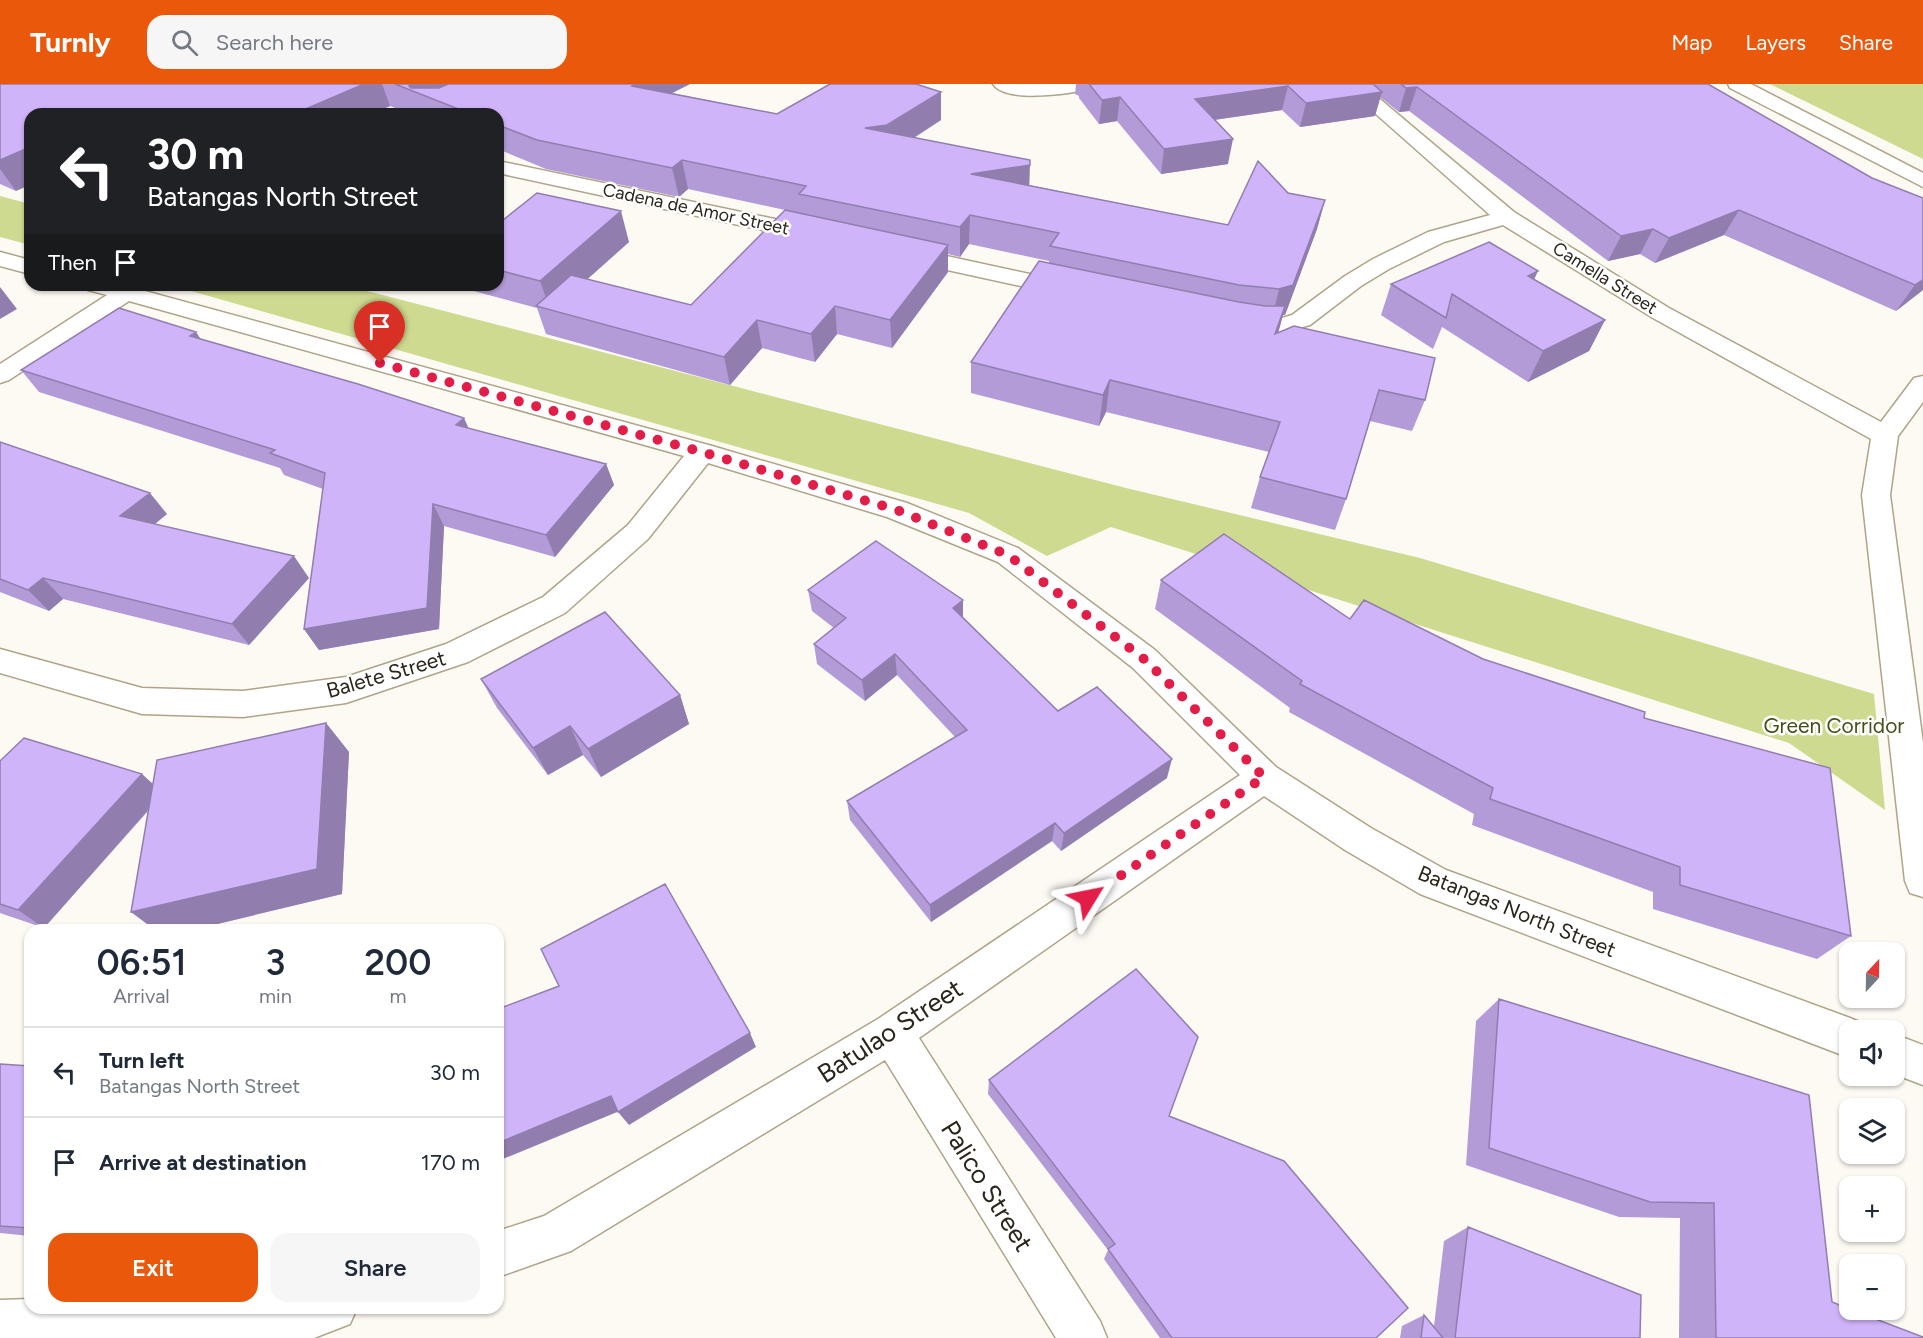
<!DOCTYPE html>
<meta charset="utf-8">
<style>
:root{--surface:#fff;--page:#f6f6f7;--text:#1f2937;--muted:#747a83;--line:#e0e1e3;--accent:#ea580c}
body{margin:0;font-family:Figtree,sans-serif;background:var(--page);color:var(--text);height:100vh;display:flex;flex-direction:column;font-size:22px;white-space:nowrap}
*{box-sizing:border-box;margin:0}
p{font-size:20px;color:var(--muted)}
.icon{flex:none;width:33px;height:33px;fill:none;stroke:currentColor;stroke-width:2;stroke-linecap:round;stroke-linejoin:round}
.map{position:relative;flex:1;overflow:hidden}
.panel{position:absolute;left:24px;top:840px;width:480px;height:390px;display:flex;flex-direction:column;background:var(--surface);border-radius:18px;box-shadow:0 2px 4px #0004}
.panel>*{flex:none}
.guide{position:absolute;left:24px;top:24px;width:480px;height:183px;border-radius:18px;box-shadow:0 2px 4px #0004;background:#202124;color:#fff;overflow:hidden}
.needle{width:39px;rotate:22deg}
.controls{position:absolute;left:1839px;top:858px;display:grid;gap:12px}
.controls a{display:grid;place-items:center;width:66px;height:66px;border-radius:12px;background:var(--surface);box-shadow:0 2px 4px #0004;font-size:30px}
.pin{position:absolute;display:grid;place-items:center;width:51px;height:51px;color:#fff;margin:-62px -26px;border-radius:50% 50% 50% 0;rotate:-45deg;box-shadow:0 0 6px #0007}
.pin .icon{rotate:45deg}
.me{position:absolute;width:66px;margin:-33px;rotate:55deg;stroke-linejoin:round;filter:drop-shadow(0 0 4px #0008)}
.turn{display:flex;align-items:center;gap:21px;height:126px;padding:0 24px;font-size:27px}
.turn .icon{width:78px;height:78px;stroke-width:2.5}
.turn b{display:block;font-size:42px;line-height:51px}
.then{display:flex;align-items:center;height:57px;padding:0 24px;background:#0003;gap:12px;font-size:22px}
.eta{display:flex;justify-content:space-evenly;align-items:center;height:102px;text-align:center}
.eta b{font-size:36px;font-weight:600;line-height:42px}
.cta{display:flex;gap:12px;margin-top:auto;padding:12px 24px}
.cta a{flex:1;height:69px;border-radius:18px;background:var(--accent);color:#fff;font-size:24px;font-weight:600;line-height:69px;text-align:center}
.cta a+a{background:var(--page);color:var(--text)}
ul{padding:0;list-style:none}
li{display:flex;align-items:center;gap:18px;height:90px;padding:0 24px;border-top:2px solid var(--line)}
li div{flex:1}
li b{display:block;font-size:22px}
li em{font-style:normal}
header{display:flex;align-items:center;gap:36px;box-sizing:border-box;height:84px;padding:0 30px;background:var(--accent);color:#fff}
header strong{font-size:28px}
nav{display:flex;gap:33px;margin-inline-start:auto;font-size:21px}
.search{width:420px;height:54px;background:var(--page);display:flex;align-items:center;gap:15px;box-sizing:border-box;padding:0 21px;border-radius:18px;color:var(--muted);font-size:22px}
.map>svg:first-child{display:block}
.green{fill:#cfda91}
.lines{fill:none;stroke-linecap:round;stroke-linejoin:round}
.minor-casing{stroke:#afa487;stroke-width:3}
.tertiary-casing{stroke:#afa487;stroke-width:3}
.minor{fill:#fff;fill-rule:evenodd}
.tertiary{fill:#fff;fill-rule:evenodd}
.wall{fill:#b29bd6}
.shaded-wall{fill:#917eae}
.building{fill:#cfb4f9;stroke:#917eae;stroke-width:1.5}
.route{stroke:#e11d48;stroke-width:10;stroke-dasharray:0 18}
.labels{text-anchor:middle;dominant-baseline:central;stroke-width:5;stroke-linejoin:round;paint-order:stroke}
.far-street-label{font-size:18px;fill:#2a251a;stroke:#fff}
.street-label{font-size:21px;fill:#2a251a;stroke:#fff}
.park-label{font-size:21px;fill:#484e17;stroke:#fff}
.near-street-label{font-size:26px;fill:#2a251a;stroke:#fff}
</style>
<header>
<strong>Turnly</strong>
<div class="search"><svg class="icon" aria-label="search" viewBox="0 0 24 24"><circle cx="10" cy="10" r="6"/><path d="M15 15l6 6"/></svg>Search here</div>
<nav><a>Map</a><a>Layers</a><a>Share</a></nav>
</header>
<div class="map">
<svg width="1923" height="1254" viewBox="0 0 1923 1254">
<rect width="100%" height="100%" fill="#fdfaf4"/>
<path class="green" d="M1770,0H1923V75Z
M0,112L30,120V161L0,153Z
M170,201H344L1126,404L1420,474L1874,610L1885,726L1789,659L1111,443L1047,472L969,429Z"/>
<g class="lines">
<defs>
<path id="minor" d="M993,0H1094L1092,4L1085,6C1066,10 1005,19 993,0Z
M1342,0H1362L1514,128L1669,224L1881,338L1914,294L1923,292V318L1898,352L1890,411L1923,659V813L1910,809L1905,797L1862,411L1871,355L1653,234L1503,141L1444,158L1389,185L1361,202L1310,241L1273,251L1227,246L1224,241L1227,236L1236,234L1272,237L1292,231L1345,192L1373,175L1428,148L1490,131Z
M498,77L813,143L821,145L824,150L821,155L813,157L498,89Z
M905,163L1071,199L1079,201L1083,206L1079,211L1071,213L897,175L894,170L897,165Z
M0,168L30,176V190L0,182Z
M84,201H122L134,204L712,362L907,419L1018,464L1155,566L1276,683L1371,744L1446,786L1850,934L1864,940L1867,946H1850V974L1420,810L1345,766L1264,712L919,954L1100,1237L1107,1254H1056L885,976L571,1167L498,1193V1147L544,1132L878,935L1240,691L1133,584L998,478L887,433L708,379L648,455L565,529L468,578L346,619L243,633L142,630L0,589V565L142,604L243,607L346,593L446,560L543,513L628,441L684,372L129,217L9,296L0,299V280L107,211L88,206Z
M1894,950L1923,961V1001L1894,990Z
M30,1215V1224H357L350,1240L314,1254H0V1216Z"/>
<path id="tertiary" d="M1728,0H1751L1923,89V103L1730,4Z"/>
</defs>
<use href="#minor" class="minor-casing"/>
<use href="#tertiary" class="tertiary-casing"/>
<use href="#minor" class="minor"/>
<use href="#tertiary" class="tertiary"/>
</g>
<path class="wall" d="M0,0H690L672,9L777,30L941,36L914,54L1029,101L1228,141L1288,109L1325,116L1317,145L1285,231H1283L1278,249L1425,316L1412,347L1370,337L1346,415L1335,446L1251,424L1260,393L1269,368L1106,328L1099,342L971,309V278L1049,179V177L969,160L960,173L948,170V188L892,264L837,250L815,278L762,264L730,301L546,250L537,224L455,202L454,201H498V140L629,158L587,195L691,221L785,126L688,105L679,113L546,85L498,65V30H411L390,22L372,30H30L16,107L0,100Z
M1076,0H1708L1923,206L1896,227L1724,151L1655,179L1640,170L1608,177L1409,27L1399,28L1380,13L1375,32L1300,43L1282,26L1215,36L1228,80L1161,90L1117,37L1099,40L1079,14V12L1075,10Z
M1534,195L1605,236L1589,267L1528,298L1442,243L1433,265L1381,231L1391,200Z
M196,248L200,255L468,344L606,380L614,401L555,473L444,442L439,545L319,566L304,545L323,405L284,391L280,384L39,308L21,286Z
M0,358L167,430L154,440L309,494L249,561L63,515L49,527L0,508Z
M1161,496L1350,535L1483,575L1644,634L1851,852L1817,875L1653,825V808L1472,741L1474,730L1289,628L1290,624L1155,525Z
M808,506L963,533L1058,627L1167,694L1061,767L1052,757L931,838L850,736L847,717L955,653L897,591L865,617L817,580L814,560L834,544L812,527Z
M481,595L680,611L689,640L601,693L583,671L548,691L497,624Z
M326,639L349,668L342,810L192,846H155L149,726L44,844L0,829V677L153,700Z
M1499,915L1832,1218L1923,1254H1679L1680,1134L1619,1133L1466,1081L1476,937Z
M0,980L30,982V1152L0,1149Z
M989,996L1169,1032L1376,1254H1160L1104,1175L1108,1166L988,1010Z
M1468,1143L1640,1254H1400L1402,1242L1424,1231L1434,1242L1444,1157Z"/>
<path class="shaded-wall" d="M364,0H382L390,22L372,30H294Z
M411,0H479L411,6L409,2Z
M635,0H690L670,10L632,2Z
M1288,2L1282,26L1191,39L1195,15Z
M1417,3L1409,27L1399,28L1406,4Z
M941,8V36L888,70L865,44Z
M1382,8L1375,32L1300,43L1306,19Z
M1120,13L1117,37L1099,40L1102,16Z
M1233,55L1228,80L1161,90L1164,65Z
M30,63V101L16,107L0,85V76Z
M682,76L688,105L679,113L672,84Z
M1030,81L1029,110L971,90Z
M1325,116L1317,145L1285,231H1283L1277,253L1267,281L1272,235L1279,205Z
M1739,126L1724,151L1655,179L1669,154Z
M621,127L629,158L553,226L550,225L540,197Z
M970,131L969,160L960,173V143Z
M1653,145L1640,170L1608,177L1621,152Z
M948,161V188L892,264L890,236Z
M1538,187L1524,218L1528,192Z
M1923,196V206L1896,227L1915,201Z
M0,203L17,225L0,235Z
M835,222L837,250L815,278L811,250Z
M757,236L762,264L730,301L724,273Z
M1605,236L1589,267L1528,298L1543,267Z
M196,248L210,269L190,252Z
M1110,296L1106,328L1099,342L1103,311Z
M464,334L474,356L456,341Z
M606,380L614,401L555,473L546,451Z
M150,409L167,430L138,454L120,432Z
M433,420L444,442L439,545L319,566L304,545Z
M294,472L309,494L249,561L232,540Z
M43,494L63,515L49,527L28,506Z
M963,516V537L953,524Z
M895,570L897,591L865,617L862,596Z
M680,611L689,640L601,693L588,665Z
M326,639L349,668L342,810L192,846H155L131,828Z
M570,642L583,671L548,691L533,664Z
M1172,675L1167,694L1061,767L1064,749Z
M142,690L163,709L44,844L18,826Z
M1055,739L1052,757L931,838L930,821Z
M750,949L756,963L629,1041L618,1028Z
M611,1012L622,1026L498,1077V1059Z"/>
<path class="building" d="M0,0H364L294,30H30V63L0,76Z
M395,0H411L409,2L411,4H439L448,0H635L632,2L777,30L830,0H916L941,8L887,41L865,44L1030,76V81L971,90L1228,141L1258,77L1288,109L1325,116L1293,201L1279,205L1239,201L1050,162L1059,149L970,131L960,143L799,110L806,102L682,76L672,84L537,56L498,41V30H471Z
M1089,0H1373L1382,8L1306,19L1288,2L1195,15L1233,55L1164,65L1120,13L1102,16Z
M1401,0H1708L1872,94L1923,114V196L1915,201L1739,126L1669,154L1653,145L1621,152L1417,3L1406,4Z
M537,109L621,127L540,197L498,186V140Z
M785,126L948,161L890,236L835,222L811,250L757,236L724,273L536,222L571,191L691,221Z
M1489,158L1538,187L1528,192L1605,236L1543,267L1452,210L1446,234L1391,200Z
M1039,177L1239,218L1265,222H1285L1275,250L1294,242L1435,274L1425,316L1379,306L1346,415L1260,393L1280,338L1110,296L1103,311L971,278Z
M119,224L196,248L190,252L358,300L464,334L456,341L606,380L546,451L433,420L427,524L304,545L325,389L270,369L275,366L21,286Z
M0,358L150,409L120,432L294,472L232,540L43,494L28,506L0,495Z
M1224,450L1350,535L1364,516L1483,575L1645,628L1644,634L1830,684L1851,852L1680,801V783L1490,715L1493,704L1300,600L1302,597L1161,496Z
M876,457L963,516L953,524L1058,627L1097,603L1172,675L1064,749L1055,739L930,821L847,717L967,646L895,570L862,596L814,560L846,534L808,506Z
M605,528L680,611L588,665L570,642L533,664L481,595Z
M326,639L317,785L131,828L157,676Z
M24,654L142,690L18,826L0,820V677Z
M665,800L750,949L618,1028L611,1012L498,1059V925L559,902L541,865Z
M1136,885L1198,953L1169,1032L1284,1077L1408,1224L1376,1254H1172L1108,1165L1115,1160L989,996Z
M1499,915L1809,1011L1832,1218L1850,1225V1226H1852L1923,1253V1254H1716L1714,1119L1650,1118L1489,1064Z
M0,980L30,982V1144L0,1142Z
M1468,1143L1641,1211L1640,1254H1455Z
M1424,1231L1443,1254H1421Z"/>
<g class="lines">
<path class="route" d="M380,279L702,368L897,426L1008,471L1144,575L1264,693L1088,814"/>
</g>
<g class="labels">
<g class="far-street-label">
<text transform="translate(696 125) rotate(12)">Cadena de Amor Street</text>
<text transform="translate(1605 194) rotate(32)">Camella Street</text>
</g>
<g class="street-label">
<text transform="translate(386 590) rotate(-16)">Balete Street</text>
<text transform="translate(1517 827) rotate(22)">Batangas North Street</text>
</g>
<g class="park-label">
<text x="1834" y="641">Green Corridor</text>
</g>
<g class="near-street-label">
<text transform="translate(890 947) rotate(-33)">Batulao Street</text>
<text transform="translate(987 1102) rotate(58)">Palico Street</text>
</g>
</g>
</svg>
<div class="controls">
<a><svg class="needle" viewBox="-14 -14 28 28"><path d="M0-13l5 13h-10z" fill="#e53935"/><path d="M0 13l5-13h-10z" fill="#747a83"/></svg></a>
<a><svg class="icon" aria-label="sound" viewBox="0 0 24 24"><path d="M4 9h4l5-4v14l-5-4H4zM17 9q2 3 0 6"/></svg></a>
<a><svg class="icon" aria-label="layers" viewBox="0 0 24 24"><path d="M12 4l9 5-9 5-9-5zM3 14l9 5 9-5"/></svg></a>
<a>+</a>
<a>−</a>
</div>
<div class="pin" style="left:380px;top:279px;background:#d93025"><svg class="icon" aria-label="arrive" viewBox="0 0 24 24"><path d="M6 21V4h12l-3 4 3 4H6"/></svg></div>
<svg class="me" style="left:1088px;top:814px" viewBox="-20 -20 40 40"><path d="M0-17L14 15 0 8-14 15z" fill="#e11d48" stroke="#fff" stroke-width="4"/></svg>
<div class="guide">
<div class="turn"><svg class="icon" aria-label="left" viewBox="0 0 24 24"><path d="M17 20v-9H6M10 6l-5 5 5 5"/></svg><div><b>30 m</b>Batangas North Street</div></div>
<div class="then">Then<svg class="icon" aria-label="arrive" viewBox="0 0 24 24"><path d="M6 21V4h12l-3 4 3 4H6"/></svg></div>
</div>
<section class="panel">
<div class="eta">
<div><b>06:51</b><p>Arrival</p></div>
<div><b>3</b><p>min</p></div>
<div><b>200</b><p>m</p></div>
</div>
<ul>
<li><svg class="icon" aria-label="left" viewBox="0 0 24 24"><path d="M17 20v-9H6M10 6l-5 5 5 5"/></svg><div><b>Turn left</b><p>Batangas North Street</p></div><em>30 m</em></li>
<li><svg class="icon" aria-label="arrive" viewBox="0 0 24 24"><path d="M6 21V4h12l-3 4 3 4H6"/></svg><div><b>Arrive at destination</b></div><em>170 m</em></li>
</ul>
<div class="cta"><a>Exit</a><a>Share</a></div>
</section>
</div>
